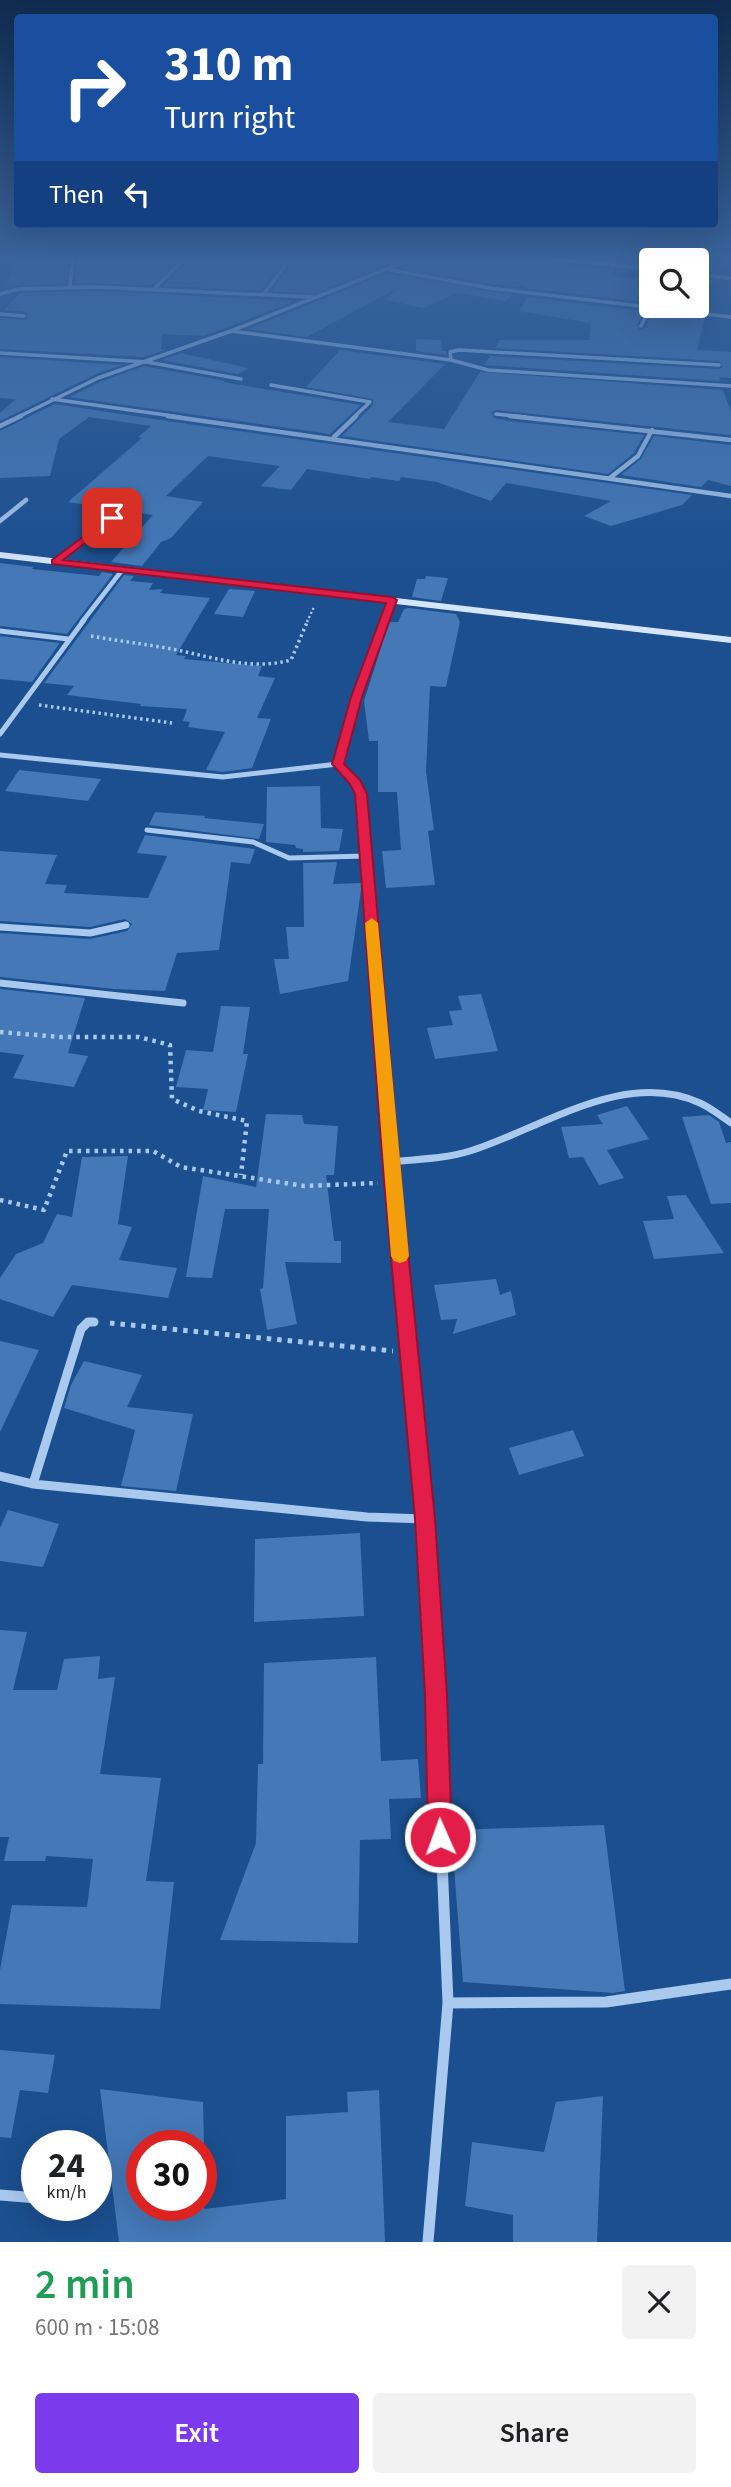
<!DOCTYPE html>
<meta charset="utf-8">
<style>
:root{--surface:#fff;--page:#f2f2f2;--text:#202124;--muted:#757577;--accent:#7c3aed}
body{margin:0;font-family:"Source Sans 3",sans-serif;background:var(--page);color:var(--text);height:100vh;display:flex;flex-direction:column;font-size:26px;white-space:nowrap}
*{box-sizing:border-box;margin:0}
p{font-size:23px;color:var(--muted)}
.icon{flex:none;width:38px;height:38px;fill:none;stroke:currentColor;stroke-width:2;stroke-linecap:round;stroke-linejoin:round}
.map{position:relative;height:2242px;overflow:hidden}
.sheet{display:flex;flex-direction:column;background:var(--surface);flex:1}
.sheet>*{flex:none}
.banner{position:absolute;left:14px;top:14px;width:704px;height:214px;border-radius:7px;box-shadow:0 7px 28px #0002;background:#1a4fa0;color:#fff;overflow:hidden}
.buttons{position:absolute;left:639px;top:248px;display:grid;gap:14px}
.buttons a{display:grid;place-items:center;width:70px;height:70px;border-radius:7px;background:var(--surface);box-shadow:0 7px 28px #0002;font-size:35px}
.speed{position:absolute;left:21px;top:2130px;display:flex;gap:14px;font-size:35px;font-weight:700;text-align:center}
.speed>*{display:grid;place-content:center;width:91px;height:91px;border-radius:50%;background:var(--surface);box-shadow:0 7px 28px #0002;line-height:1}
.speed small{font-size:18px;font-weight:400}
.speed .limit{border:10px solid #d22;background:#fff;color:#111}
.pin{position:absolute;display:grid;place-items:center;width:60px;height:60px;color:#fff;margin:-30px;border-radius:14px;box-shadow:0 4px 10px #0006}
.me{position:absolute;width:77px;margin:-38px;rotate:358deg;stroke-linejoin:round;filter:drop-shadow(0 0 5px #0008)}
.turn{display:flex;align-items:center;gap:24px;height:147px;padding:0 35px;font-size:32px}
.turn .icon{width:91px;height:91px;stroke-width:2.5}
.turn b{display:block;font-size:49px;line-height:60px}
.then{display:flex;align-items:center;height:66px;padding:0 35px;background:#0003;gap:14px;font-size:26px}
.round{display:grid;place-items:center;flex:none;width:74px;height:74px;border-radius:7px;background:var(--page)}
.overview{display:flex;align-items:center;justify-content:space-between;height:119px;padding:0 35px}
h1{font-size:42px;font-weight:600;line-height:52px;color:#1e9e55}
.button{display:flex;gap:14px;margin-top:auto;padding:14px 35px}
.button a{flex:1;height:80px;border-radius:7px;background:var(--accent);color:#fff;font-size:28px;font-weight:600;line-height:80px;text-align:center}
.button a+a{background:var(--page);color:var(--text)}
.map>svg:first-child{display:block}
.building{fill:#4478b7}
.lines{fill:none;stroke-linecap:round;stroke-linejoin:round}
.path-far3{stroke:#a9c9ee;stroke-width:2.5;stroke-dasharray:2 2.5;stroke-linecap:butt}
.path-far2{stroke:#a9c9ee;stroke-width:3.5;stroke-dasharray:2.5 3.5;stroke-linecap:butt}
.path-far1{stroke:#a9c9ee;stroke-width:4.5;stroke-dasharray:3.5 5;stroke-linecap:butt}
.path{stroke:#a9c9ee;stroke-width:5;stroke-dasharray:4.5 6;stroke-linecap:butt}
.lane{stroke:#a9c9ee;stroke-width:2.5}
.street-far5{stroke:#a9c9ee;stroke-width:3.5}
.street-far4{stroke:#a9c9ee;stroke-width:4.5}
.street-far3{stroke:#a9c9ee;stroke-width:5}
.street-far2{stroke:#a9c9ee;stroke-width:7}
.street-far1{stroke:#a9c9ee;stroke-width:9}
.street{stroke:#a9c9ee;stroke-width:11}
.secondary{fill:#d6e6fa;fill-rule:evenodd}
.route{fill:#e11d48;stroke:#92132f;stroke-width:2}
.slow{fill:#f59e0b}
</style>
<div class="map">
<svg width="731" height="2242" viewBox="0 0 731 2242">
<rect width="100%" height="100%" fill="#1b4f8f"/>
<path class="building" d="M19,258H69L66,283L6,286Z
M77,258H179L152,285L75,283Z
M237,258H286L261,290L163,286L189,259L235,261Z
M295,258H403L314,293L272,291Z
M418,258H539L543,262L615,270L609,276L651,280V294L646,302L526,288L522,284L519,287L491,284L402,268L416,262Z
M696,261L727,263L720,272L696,270Z
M387,273L512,295L506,301L456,293L424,308L386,300L397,288L307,337L248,329Z
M696,278L714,280L696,305Z
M97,291L153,294L295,301L204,336L162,334L161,349L165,350L143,357L0,349V318L24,320L28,318L25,312L4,310L20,293Z
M527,297L641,311L640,313H643L637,325L640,330L645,328L652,314L705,318L697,350L731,352V378L719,377L720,381L484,365L490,356L719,369L723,367L719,361L495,348L500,340H589L591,323L519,311Z
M416,339L441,340L442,351H446V355L416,351Z
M340,350L445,364L388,422L444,429L480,372L723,390L731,412V435L496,410L492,412L494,418L509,421L644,435L634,453L608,474L342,436L373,405V399L306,387Z
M181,353L248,368L238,374L162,360Z
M0,357L122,365L96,374L0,421V413L16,399L0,398Z
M144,366L225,381L223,382L361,405L330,434L69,397L100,382Z
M55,404L167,421L692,495L682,505L611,526L584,516L611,501L506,483L491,501L437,482L401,477L399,481L371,477L370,479L307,469L291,490L261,486L280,466L208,456L166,496L203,502L171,538L161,542L142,566L111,562L153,515L68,502L142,438L138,437L151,426L89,417L59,439L50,476L0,478V431Z
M654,436L731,445V486L708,480L701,487L621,475L641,459Z
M0,563L34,567L32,569L99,576L102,572L113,574L67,634L0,626Z
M124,575L134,576L130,581L153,583L149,590L163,589L160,593L210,598L176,655L186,656L184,659L262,666L258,676L275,678L257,718L271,719L252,768L223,772L206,770L225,732L188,727L190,722L183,721L187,709L140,706L141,704L67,695L74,686L44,683Z
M426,576L448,578L441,601L412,597L417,579H425Z
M229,589L255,591L243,617L214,614Z
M409,608L456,614L460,622L446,687L430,686L426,772L434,830L428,831L435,885L386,888L382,851L401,850L397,792H378V741H369L364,701L389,622H398L404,609Z
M0,636L60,643L32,682L0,679Z
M19,770L101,779L88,801L5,791Z
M320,786L321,828L343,829L339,851L303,852V849L296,848L295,845L266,842L267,787Z
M155,812L205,816L204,818L264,824L259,839L149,825Z
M145,835L255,849L250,864L231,862L219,950L177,953L165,991L114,989L0,977V933L90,939L127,931L132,924L125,919L90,927L0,921V851L57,855L45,884L67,885L64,893L148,898L167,856L137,853Z
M337,862L333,884L362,883L348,981L280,994L274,959H289L286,927H304L303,863Z
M0,989L85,998L68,1053L88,1056L74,1087L13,1078L24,1055L0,1052Z
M481,994L498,1051L435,1059L427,1028L453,1025L449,1011L462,1010L458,996Z
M221,1006L250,1007L243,1054H248L236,1112L203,1110L208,1089L176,1087L186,1050L213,1052Z
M627,1106L649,1139L607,1150L624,1178L599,1185L583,1157L569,1158L561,1127L603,1124L597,1115Z
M266,1114L302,1115L304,1124L338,1126L334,1175H326L334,1241H341V1263L285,1262L297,1324L267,1330L260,1289L263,1288L269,1209H225L212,1278L186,1277L203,1176L256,1187Z
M709,1115L719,1122L726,1143L731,1142V1203L711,1204L682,1117Z
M128,1156L118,1224L132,1227L119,1260L177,1268L168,1298L72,1285L53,1317L0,1299V1278L16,1254L43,1243L57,1214L72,1217L82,1157Z
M686,1195L724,1253L654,1259L643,1221L674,1219L667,1196Z
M496,1279L500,1295L511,1291L516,1315L453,1334L457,1319L441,1320L434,1285Z
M0,1341L39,1350L0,1432Z
M84,1361L142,1375L127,1407L193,1414L176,1491L121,1486L135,1430L64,1408L71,1385Z
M573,1430L584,1456L519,1475L509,1448Z
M8,1510L59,1524L43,1567L0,1561V1528Z
M360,1533L364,1616L254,1622L255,1539Z
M0,1630L27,1632L13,1690H57L64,1659L100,1656L98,1679L115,1677L100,1774L161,1778L146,1881L174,1882L160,2009L0,2004V1970L12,1905L87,1907L93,1859L46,1856L45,1861H4L9,1837H0Z
M376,1657L381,1761L418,1759L421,1798L389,1799L391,1839L360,1840L358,1943L220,1940L256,1843L258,1764H263L264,1663Z
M604,1825L625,1991L613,1993L463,1982L451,1830Z
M0,2050L55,2055L48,2093L20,2090L11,2138L0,2137Z
M100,2089L203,2102L204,2146H142V2205H204V2209L286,2199V2116L348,2112L347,2092L379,2090L385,2242H119Z
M603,2096L597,2242H513V2215L465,2206L472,2142L544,2152L556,2102Z"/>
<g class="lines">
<path class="path-far3" d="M307,622L314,607"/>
<path class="path-far2" d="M91,636C118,641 145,644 172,649C213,657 250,671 291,660L308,620
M39,705L172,723"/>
<path class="path-far1" d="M0,1032L60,1037H139L170,1045L172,1099L199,1111L247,1121L241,1175
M0,1200L44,1210L67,1151H153L181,1167L304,1186L378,1183"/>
<path class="path" d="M110,1323L393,1351"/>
<path class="lane" d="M55,562L112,518"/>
<path class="street-far5" d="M543,258L651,269
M651,261L654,258
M390,270L490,288L731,317
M696,274L731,278
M70,286L73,258
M153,290L185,258
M0,294L19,289L97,287L312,297
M263,295L291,258
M0,314L24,316
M641,326L651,307
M231,331L451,360L488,370L731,386
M0,353L147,362L241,379
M451,360L450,352L459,350L719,365
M271,385L370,402L354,417
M52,399L180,417
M496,414L526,417
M18,417L98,378L231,331L414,258"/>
<path class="street-far4" d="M168,416L731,496
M510,416L731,440
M0,426L21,416
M334,437L356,416
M611,477L638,456L652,430
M0,521L26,500
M82,622L123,569
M384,622L392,600"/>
<path class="street-far3" d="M0,631L68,639
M0,734L84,620
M0,755L223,777L338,764
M147,830L253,842L289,858L366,856
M368,887L361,794L355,782L338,764L356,697L384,620"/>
<path class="street-far2" d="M368,885L397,1229
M0,927L90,933L126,925
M0,983L183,1003
M391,1162C417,1159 445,1159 470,1151C541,1129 624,1068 700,1103C711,1108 721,1116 731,1123"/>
<path class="street-far1" d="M396,1227L425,1519L435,1671
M0,1476L33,1484L367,1517L425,1519
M33,1484L81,1329L88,1322H94"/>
<path class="street" d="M448,2003L606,2002L731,1984
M0,2195L37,2198
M428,2242L448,2003L434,1670"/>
<path class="secondary" d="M0,552L731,637V643L0,558Z"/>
</g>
<linearGradient id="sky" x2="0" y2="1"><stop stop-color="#0f2b4f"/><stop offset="0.45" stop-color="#39639b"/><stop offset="1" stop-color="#39639b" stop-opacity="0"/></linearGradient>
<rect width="731" height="572" fill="url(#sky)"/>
<path class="route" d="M112,515L115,516V520L63,560L392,597L397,600L362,697L344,764L360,780L367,794L401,1182L435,1519L447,1695L452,1837L448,1845L440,1849L431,1845L428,1837L425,1695L415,1519L384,1182L355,794L350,784L332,764L351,697L386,603L52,564V560Z"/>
<path class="slow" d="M372,918L378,923L409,1256L406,1261L400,1263L394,1261L391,1256L365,923Z"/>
</svg>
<div class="buttons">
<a><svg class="icon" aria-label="search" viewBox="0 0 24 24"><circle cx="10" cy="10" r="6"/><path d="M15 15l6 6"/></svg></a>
</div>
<div class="speed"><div>24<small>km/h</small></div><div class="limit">30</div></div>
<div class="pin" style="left:112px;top:518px;background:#d93025"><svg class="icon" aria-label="arrive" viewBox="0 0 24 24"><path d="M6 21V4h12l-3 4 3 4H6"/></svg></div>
<svg class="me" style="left:440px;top:1837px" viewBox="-20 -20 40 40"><circle r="17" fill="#e11d48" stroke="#fff" stroke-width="3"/><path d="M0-11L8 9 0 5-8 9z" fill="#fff"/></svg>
<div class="banner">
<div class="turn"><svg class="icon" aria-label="right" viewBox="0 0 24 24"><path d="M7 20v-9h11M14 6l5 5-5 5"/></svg><div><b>310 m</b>Turn right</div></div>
<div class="then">Then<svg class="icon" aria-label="left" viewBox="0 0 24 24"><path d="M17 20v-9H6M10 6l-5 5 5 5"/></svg></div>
</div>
</div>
<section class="sheet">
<div class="overview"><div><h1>2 min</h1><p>600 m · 15:08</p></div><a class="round"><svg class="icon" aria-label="close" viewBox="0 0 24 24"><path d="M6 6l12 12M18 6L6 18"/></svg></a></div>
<div class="button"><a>Exit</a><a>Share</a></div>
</section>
